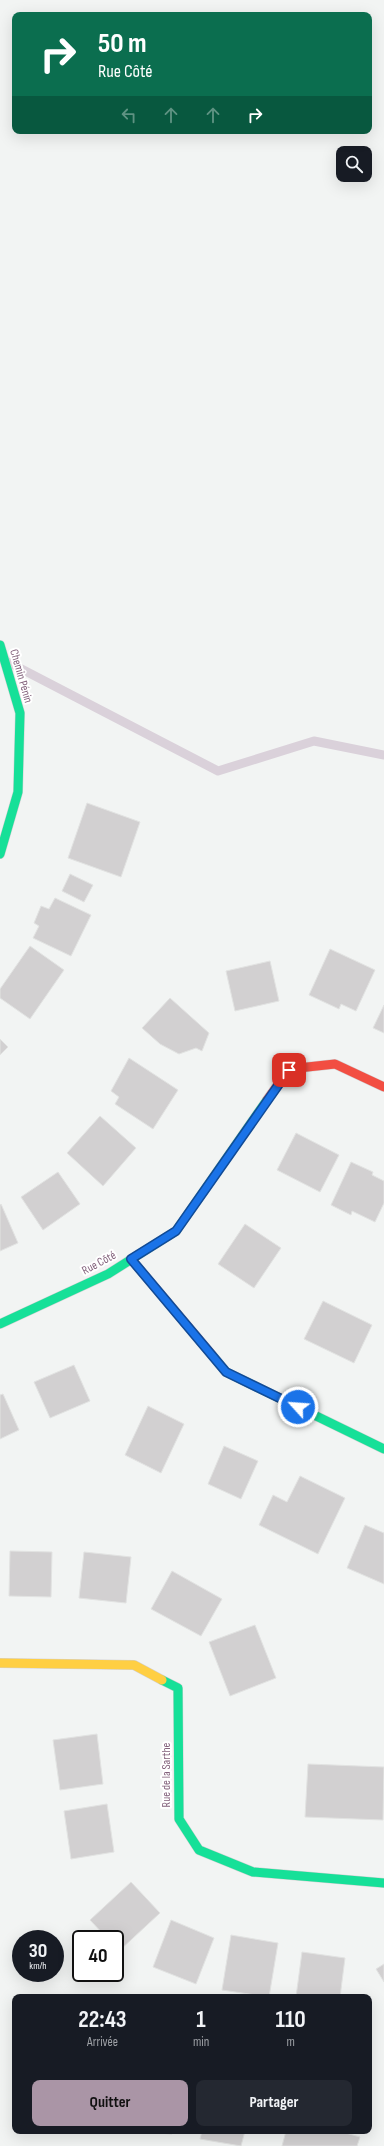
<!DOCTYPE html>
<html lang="fr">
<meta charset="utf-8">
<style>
:root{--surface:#171b24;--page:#242831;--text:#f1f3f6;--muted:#9ea1a6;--accent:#aa95a6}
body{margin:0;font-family:"Sofia Sans Condensed",sans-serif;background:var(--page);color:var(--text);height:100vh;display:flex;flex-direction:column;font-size:15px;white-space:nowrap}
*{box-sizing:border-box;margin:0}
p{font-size:13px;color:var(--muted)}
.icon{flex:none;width:22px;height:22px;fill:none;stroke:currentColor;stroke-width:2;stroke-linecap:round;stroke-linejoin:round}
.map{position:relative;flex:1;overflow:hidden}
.panel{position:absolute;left:12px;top:1994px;width:360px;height:140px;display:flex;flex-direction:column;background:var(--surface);border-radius:8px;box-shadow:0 4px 16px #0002}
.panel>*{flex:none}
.top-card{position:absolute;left:12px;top:12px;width:360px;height:122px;border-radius:8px;box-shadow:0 4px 16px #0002;background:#0b6e4f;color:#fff;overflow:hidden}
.tools{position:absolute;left:336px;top:146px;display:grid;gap:8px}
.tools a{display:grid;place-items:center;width:36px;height:36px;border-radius:8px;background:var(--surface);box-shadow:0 4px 16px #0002;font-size:20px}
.speed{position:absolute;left:12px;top:1930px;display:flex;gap:8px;font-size:20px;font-weight:700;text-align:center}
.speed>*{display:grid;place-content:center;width:52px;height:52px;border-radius:50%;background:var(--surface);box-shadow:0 4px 16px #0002;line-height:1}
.speed small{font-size:10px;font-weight:400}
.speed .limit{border:2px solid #111;border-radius:6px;background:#fff;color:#111}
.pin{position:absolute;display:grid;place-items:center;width:34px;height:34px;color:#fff;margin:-17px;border-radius:8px;box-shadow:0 2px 6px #0006}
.me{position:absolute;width:44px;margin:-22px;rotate:296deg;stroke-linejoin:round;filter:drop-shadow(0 0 3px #0008)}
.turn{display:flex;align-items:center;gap:14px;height:84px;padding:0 20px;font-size:18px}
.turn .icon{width:52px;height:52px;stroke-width:2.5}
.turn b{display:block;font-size:28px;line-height:34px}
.lanes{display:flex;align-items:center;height:38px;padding:0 20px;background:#0003;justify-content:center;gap:20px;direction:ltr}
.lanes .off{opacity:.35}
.eta{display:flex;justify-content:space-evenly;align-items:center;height:68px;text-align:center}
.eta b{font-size:24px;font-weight:700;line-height:28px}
.primary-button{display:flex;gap:8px;margin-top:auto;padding:8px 20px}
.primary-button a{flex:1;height:46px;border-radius:8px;background:var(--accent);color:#111;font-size:16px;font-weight:700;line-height:46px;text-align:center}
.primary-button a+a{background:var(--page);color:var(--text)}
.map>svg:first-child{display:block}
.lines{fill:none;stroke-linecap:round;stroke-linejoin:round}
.stream{stroke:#dad1da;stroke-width:9}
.building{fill:#d2d0d1;stroke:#e2e3e2}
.fast-casing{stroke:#d3d1d3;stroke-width:10}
.slow-casing{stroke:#d3d1d3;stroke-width:10}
.jam-casing{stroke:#d3d1d3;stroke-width:10}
.fast{stroke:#16e098;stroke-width:9}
.slow{stroke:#ffcf43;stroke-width:9}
.jam{stroke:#f24e42;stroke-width:9}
.route-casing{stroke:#114b97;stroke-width:10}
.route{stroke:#1a73e8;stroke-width:7}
.labels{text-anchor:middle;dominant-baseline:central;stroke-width:4;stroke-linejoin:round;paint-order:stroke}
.street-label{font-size:12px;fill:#83627c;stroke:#fff}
</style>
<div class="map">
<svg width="384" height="2146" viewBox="0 0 384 2146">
<rect width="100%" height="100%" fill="#f2f4f3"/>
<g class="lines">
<path class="stream" d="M8,662L218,771L314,741L384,755"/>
</g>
<path class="building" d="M87,803L140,822L121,877L68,858Z
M70,874L93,885L84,902L62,891Z
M55,898L91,915L71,956L33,938L39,926L34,923L41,906L49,909Z
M30,946L64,970L30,1019L0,998V989Z
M330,949L375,970L356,1011L341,1004L339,1009L309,995Z
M270,961L279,1001L235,1011L226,971Z
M170,998L209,1033L202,1051L196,1048L179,1054L160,1044L142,1028Z
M384,1005V1033L373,1028Z
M0,1039L8,1047L0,1055Z
M129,1058L178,1090L153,1129L115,1104L119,1097L111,1091Z
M100,1116L136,1148L103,1186L67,1153Z
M296,1133L339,1155L320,1192L277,1170Z
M351,1162L373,1172L372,1175L384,1181V1203L375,1222L352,1211L351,1215L331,1205Z
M58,1172L80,1204L43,1230L21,1197Z
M1,1204L18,1243L0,1251V1205Z
M245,1224L281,1248L254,1288L218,1264Z
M323,1301L372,1325L354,1363L304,1339Z
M74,1365L90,1401L50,1418L34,1382Z
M3,1394L19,1430L0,1439V1395Z
M148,1406L184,1424L161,1473L125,1455Z
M224,1446L258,1461L241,1499L208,1484Z
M300,1476L345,1498L318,1554L259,1525L273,1495L287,1502Z
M365,1525L384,1533V1584L347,1568Z
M10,1551L52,1552L51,1597L9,1596Z
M84,1552L131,1557L126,1603L79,1598Z
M172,1571L222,1599L201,1636L151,1609Z
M255,1625L276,1678L230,1696L209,1642Z
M97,1734L103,1784L60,1790L53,1740Z
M308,1764L384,1767L383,1820L305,1817Z
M107,1804L114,1852L71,1859L64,1811Z
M131,1882L160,1913L119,1951L115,1947V1939H108L90,1920Z
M171,1920L214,1938L196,1984L153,1967Z
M231,1935L278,1943L269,1997L222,1990Z
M302,1952L345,1958L340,1997H296Z
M384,1964V1982L376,1969Z
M132,2131H173L172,2134Z
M202,2131H245L241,2146L200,2139Z
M286,2131H338L360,2137L357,2146H282Z"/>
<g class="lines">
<defs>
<path id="fast" d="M0,645L20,713L18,792L0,854
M0,1324L108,1274L176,1231L267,1100
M212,1355L226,1372L384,1449
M162,1680L178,1688L179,1819L199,1850L253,1872L384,1883"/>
<path id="slow" d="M0,1663L134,1665L162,1680"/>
<path id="jam" d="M267,1100L289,1069L335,1064L384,1087
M131,1259L212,1355"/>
</defs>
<use href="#fast" class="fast-casing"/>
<use href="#slow" class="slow-casing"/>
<use href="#jam" class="jam-casing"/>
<use href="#fast" class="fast"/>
<use href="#slow" class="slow"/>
<use href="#jam" class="jam"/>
</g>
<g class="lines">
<defs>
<path id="route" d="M289,1070L176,1231L131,1259L226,1372L298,1407"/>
</defs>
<use href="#route" class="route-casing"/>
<use href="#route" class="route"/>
</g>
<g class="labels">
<g class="street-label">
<text transform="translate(21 676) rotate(74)">Chemin Pénin</text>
<text transform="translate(99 1263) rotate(-28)">Rue Côté</text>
<text transform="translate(166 1775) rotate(-90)">Rue de la Sarthe</text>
</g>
</g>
</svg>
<div class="tools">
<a><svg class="icon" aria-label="search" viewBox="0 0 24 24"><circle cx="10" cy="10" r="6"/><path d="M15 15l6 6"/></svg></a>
</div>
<div class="speed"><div>30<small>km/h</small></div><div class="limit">40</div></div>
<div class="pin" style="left:289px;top:1070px;background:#d93025"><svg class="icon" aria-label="arrive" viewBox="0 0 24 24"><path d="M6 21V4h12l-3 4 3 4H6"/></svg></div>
<svg class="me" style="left:298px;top:1407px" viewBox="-20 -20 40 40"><circle r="17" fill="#1a73e8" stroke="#fff" stroke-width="3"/><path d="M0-11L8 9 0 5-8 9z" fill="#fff"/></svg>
<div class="top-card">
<div class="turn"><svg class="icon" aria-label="right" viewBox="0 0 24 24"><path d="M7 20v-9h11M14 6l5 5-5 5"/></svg><div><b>50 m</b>Rue Côté</div></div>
<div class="lanes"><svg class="icon off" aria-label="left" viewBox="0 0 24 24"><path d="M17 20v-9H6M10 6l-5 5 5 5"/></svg><svg class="icon off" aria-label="ahead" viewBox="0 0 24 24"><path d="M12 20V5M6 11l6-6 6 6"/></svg><svg class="icon off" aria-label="ahead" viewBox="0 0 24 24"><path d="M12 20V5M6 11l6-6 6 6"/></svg><svg class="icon" aria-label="right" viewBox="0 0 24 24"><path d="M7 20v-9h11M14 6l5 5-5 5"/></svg></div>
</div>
<section class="panel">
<div class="eta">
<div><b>22:43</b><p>Arrivée</p></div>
<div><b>1</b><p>min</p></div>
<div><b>110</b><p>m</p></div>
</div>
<div class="primary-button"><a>Quitter</a><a>Partager</a></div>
</section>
</div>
